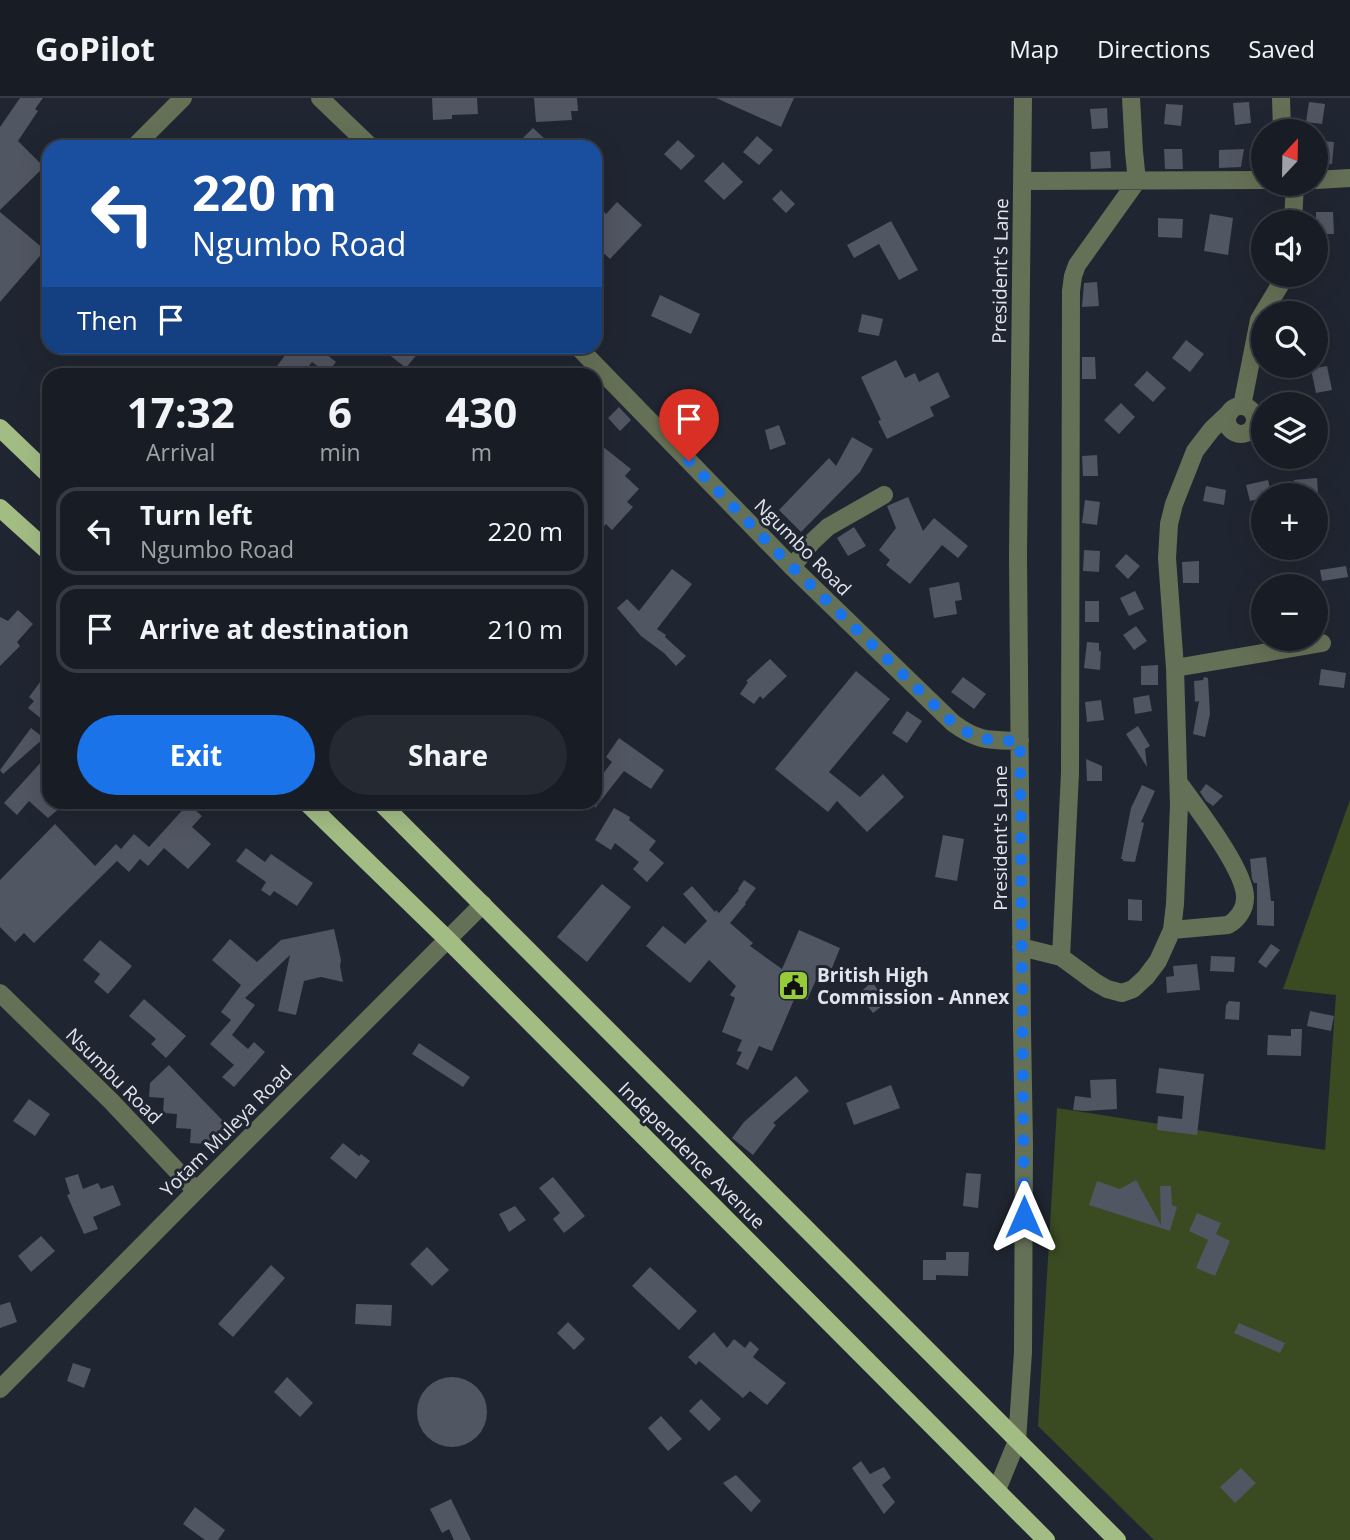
<!DOCTYPE html>
<meta charset="utf-8">
<style>
:root{--surface:#181c25;--page:#252932;--text:#f1f3f6;--muted:#9fa1a7;--line:#363a42;--accent:#1a73e8}
body{margin:0;font-family:"Open Sans",sans-serif;background:var(--page);color:var(--text);height:100vh;display:flex;flex-direction:column;font-size:26px;white-space:nowrap}
*{box-sizing:border-box;margin:0}
p{font-size:23px;color:var(--muted)}
.icon{flex:none;width:38px;height:38px;fill:none;stroke:currentColor;stroke-width:2;stroke-linecap:round;stroke-linejoin:round}
.map{position:relative;flex:1;overflow:hidden}
.drawer{position:absolute;left:42px;top:270px;width:560px;height:441px;display:flex;flex-direction:column;background:var(--surface);border-radius:21px;box-shadow:0 7px 28px #0002,0 0 0 2px var(--line)}
.drawer>*{flex:none}
.guide{position:absolute;left:42px;top:42px;width:560px;height:214px;border-radius:21px;box-shadow:0 7px 28px #0002,0 0 0 2px var(--line);background:#1a4fa0;color:#fff;overflow:hidden}
.needle{width:46px;rotate:22deg}
.controls{position:absolute;left:1251px;top:21px;display:grid;gap:14px}
.controls a{display:grid;place-items:center;width:77px;height:77px;border-radius:50%;background:var(--surface);box-shadow:0 7px 28px #0002,0 0 0 2px var(--line);font-size:35px}
.pin{position:absolute;display:grid;place-items:center;width:60px;height:60px;color:#fff;margin:-72px -30px;border-radius:50% 50% 50% 0;rotate:-45deg;box-shadow:0 0 7px #0007}
.pin .icon{rotate:45deg}
.me{position:absolute;width:77px;margin:-38px;rotate:0deg;stroke-linejoin:round;filter:drop-shadow(0 0 5px #0008)}
.turn{display:flex;align-items:center;gap:24px;height:147px;padding:0 35px;font-size:32px}
.turn .icon{width:91px;height:91px;stroke-width:2.5}
.turn b{display:block;font-size:49px;line-height:60px}
.then{display:flex;align-items:center;height:66px;padding:0 35px;background:#0003;gap:14px;font-size:26px}
.eta{display:flex;justify-content:space-evenly;align-items:center;height:119px;text-align:center}
.eta b{font-size:42px;font-weight:700;line-height:49px}
.button{display:flex;gap:14px;margin-top:auto;padding:14px 35px}
.button a{flex:1;height:80px;border-radius:42px;background:var(--accent);color:#fff;font-size:28px;font-weight:700;line-height:80px;text-align:center}
.button a+a{background:var(--page);color:var(--text)}
ul{padding:0;list-style:none}
li{display:flex;align-items:center;gap:21px;height:88px;margin:0 14px 10px;padding:0 21px;border:4px solid var(--line);border-radius:21px}
li div{flex:1}
li b{display:block;font-size:26px}
li em{font-style:normal}
header{display:flex;align-items:center;gap:42px;box-sizing:border-box;height:98px;padding:0 35px;background:var(--surface);border-bottom:2px solid var(--line)}
header strong{font-size:33px}
nav{display:flex;gap:38px;margin-inline-start:auto;font-size:24px}
.map>svg:first-child{display:block}
.green{fill:#3a4a21}
.building{fill:#505662}
.lines{fill:none;stroke-linecap:round;stroke-linejoin:round}
.minor{stroke:#657156;stroke-width:18}
.major{stroke:#a3bc84;stroke-width:18}
.route{stroke:#1a73e8;stroke-width:12;stroke-dasharray:0 21.6}
.labels{text-anchor:middle;dominant-baseline:central;stroke-width:6;stroke-linejoin:round;paint-order:stroke}
.street-label{font-size:19px;fill:#e0e4ec;stroke:#202631}
.poi-label{font-size:19px;font-weight:bold;fill:#e0e4ec;stroke:#202631;text-anchor:start}
</style>
<header>
<strong>GoPilot</strong>
<nav><a>Map</a><a>Directions</a><a>Saved</a></nav>
</header>
<div class="map">
<svg width="1350" height="1442" viewBox="0 0 1350 1442">
<rect width="100%" height="100%" fill="#202631"/>
<path class="green" d="M1350,702V1442H1154L1038,1328L1057,1010L1325,1052L1336,897L1283,891Z"/>
<path class="building" d="M20,0H43L35,11L38,13L18,43L44,69L0,112V29Z
M432,0H477L478,16L452,17V21L433,22Z
M534,0H577L578,13H571L572,22L536,24Z
M716,0H794L781,29Z
M1249,4L1251,25L1235,27L1233,5Z
M1309,4L1325,6L1322,26L1306,24Z
M1166,6L1183,7L1181,28L1164,26Z
M1107,10L1108,30L1092,31L1090,11Z
M533,30L546,42L539,49H514Z
M757,38L773,52L759,67L743,54Z
M678,42L695,58L681,72L664,56Z
M1316,42L1334,44L1332,66L1316,64Z
M1164,51H1182L1183,71H1165Z
M1244,51L1241,69L1219,70V52Z
M1110,53L1111,70L1091,71L1090,54Z
M723,64L743,84L724,102L704,83Z
M781,92L795,106L786,115L772,101Z
M617,104L642,127L610,161L595,147V105L606,116Z
M0,114L45,152L0,204Z
M1316,114H1333L1334,136H1316Z
M1210,116L1233,120L1228,157L1204,153Z
M1158,120L1183,121L1182,140L1158,139Z
M891,123L918,172L899,182L879,146L854,160L847,147Z
M1097,184L1099,208L1082,209L1084,185Z
M660,197L700,216L691,236L651,218Z
M862,216L883,221L879,238L858,234Z
M1186,242L1204,256L1190,274L1172,260Z
M292,248H316L336,264L327,275L312,264L303,276H271Z
M393,248H410L418,255L406,270L387,255Z
M1082,259H1095L1096,281H1082Z
M896,262L905,280L915,275L919,284L938,274L950,299L930,309L934,318L887,341L878,323L881,322L861,279Z
M1327,268L1332,292L1316,295L1311,271Z
M1147,273L1166,290L1153,304L1134,287Z
M1121,305L1135,319L1119,336L1104,322Z
M619,309L631,322L620,333L608,320Z
M779,327L786,346L770,352L765,332Z
M852,339L873,351L860,374L801,434L779,412L829,360L836,368Z
M602,348L631,371L625,378L639,391L627,404L633,409L612,432L606,426L595,438V356Z
M1097,357L1098,378H1083L1082,358Z
M1317,380L1318,395L1295,396L1294,382Z
M1268,382L1272,397H1264V400L1250,403L1246,387Z
M1206,388L1226,392L1224,407L1203,403Z
M908,399L923,433L934,420L968,448L958,460L942,447L910,486L886,467L890,462L879,452L896,430L887,408Z
M1085,402L1100,404L1097,427L1082,425Z
M854,429L866,448L848,458L837,440Z
M1084,452L1100,453L1099,474L1083,473Z
M1126,456L1140,468L1128,481L1115,468Z
M1199,463V485H1183L1182,464Z
M1346,468L1348,479L1322,483L1320,472Z
M672,471L692,486L657,531L666,537L665,539L686,558L676,568L664,555L641,538L617,510L627,501L639,513Z
M959,484L962,502L955,503L957,516L934,520L929,490Z
M1135,493L1144,511L1129,518L1120,500Z
M1085,503H1099V524H1085Z
M18,512L33,526L17,544L20,548L0,568V519L8,523Z
M1136,528L1147,543L1134,552L1123,537Z
M1087,544L1099,545V554L1101,552L1100,572L1084,570Z
M770,561L787,578L763,601L760,598L754,606L740,596L748,584L746,583Z
M1158,567V587H1141V568Z
M1321,571L1346,575L1344,590L1319,587Z
M49,572V614L43,622L28,610L34,603L29,599Z
M856,573L890,601L829,674L860,699L883,676L904,699L867,734L837,703L828,714L775,671Z
M963,579L986,596L974,611L951,594Z
M1204,579L1208,580L1210,616L1205,639L1193,636L1199,603L1195,604L1194,583L1203,582Z
M1149,597L1152,613L1135,616L1133,600Z
M1101,602L1104,622L1087,624L1085,604Z
M907,613L922,623L907,645L892,635Z
M1138,628L1150,648L1145,651L1147,669L1126,636Z
M31,630L44,640L3,676L0,672Z
M619,640L664,672L651,691L624,673L595,710V686L612,664L606,659Z
M1086,661L1102,668V683H1087Z
M43,662L49,667V704H67L48,720L29,703L17,717L4,705Z
M1206,686L1223,698L1213,708L1206,703L1200,694Z
M1142,687L1155,693L1141,724L1144,725L1135,764L1123,763V761H1121L1131,710Z
M188,706L202,718L192,729L211,746L188,771L164,750L148,768L140,761L129,774L117,763L34,845L24,835L15,844L0,829V782L55,726L95,768L116,746L121,751L134,736L149,749Z
M614,710L630,719L629,722L656,743L649,752L664,765L647,784L633,771L639,764L615,745L611,752L595,742Z
M943,737L964,741L957,783L935,779Z
M246,750L265,764L271,756L313,785L297,808L274,793L270,798L261,792L266,784L236,763Z
M1266,759L1271,803H1274V828L1257,827V785H1254L1252,781L1250,761Z
M744,782L756,790L745,805L746,806L730,825L753,845L750,848L782,871L799,832L840,850L830,875L821,871L807,902L796,897L772,953L759,948L748,972L736,966L742,954L737,953L742,942L722,934L735,900L730,897L736,888L709,862L690,885L646,848L663,828L685,846L707,823L683,796L692,788L715,814L716,812L719,815L739,792L738,791Z
M602,786L631,809L587,864L557,839Z
M1128,801L1142,802V823L1128,822Z
M334,831L341,862L340,868L343,884L321,879L304,883L296,917L278,913L290,857L245,900L255,907L232,937L248,951L254,944L265,954L234,989L222,979L234,967L210,946L231,922L221,914L241,887L212,862L230,841L257,864L281,842Z
M100,842L132,868L108,896L94,884L100,876L83,862Z
M1271,846L1280,852L1266,870L1258,864Z
M1211,858L1235,859L1234,874L1210,873Z
M1197,866L1200,892L1167,895L1166,879L1174,878L1173,868Z
M872,884L887,904L873,915L858,896Z
M144,901L186,938L166,960L151,946L156,941L129,918Z
M1229,903L1240,904L1239,922L1225,921L1226,907Z
M1310,913L1334,918L1331,933L1307,928Z
M1291,931H1302L1301,958L1267,957L1268,937L1291,938Z
M419,945L470,979L463,989L412,956Z
M169,967L227,1027L207,1046L190,1045L191,1031L176,1030L177,1016L163,1015L164,1000L149,999L150,985Z
M1159,970L1204,976L1197,1037L1157,1032L1158,1018L1182,1021L1184,998L1156,995Z
M796,978L809,993L773,1025L776,1027L753,1057L732,1040L744,1024Z
M1116,981L1117,1011L1085,1013L1073,1012L1075,998L1091,1000L1090,982Z
M891,987L900,1010L854,1027L846,1005Z
M29,1001L50,1016L35,1038L13,1023Z
M343,1045L359,1058L361,1056L370,1063L356,1081L330,1060Z
M966,1075L981,1076L978,1110L963,1108Z
M78,1076L83,1091L98,1085L101,1091L113,1087L121,1107L93,1119L98,1131L84,1136L67,1097L70,1096L65,1080Z
M553,1079L585,1118L564,1135L553,1121L560,1115L539,1090Z
M1136,1082L1161,1127L1160,1088H1171L1172,1107L1177,1109L1170,1133L1089,1107L1097,1083L1120,1091Z
M515,1108L526,1122L509,1134L499,1116Z
M1197,1115L1221,1125L1216,1136L1230,1143L1215,1178L1196,1170L1208,1142L1189,1133Z
M41,1138L55,1153L31,1174L18,1158Z
M427,1149L449,1172L432,1188L410,1166Z
M946,1154H969L968,1178L936,1177V1182H923V1162H946Z
M271,1167L285,1180L233,1239L218,1226Z
M650,1169L697,1213L679,1232L632,1188Z
M10,1204L17,1224L0,1230V1207Z
M356,1206L392,1207L391,1228L355,1226Z
M568,1224L585,1241L574,1252L557,1235Z
M1239,1225L1285,1245L1280,1255L1234,1235Z
M714,1234L727,1250L734,1241L745,1250L750,1243L759,1251L753,1259L786,1285L767,1307L750,1293L743,1300L699,1263L696,1267L688,1259Z
M73,1265L91,1271L84,1290L67,1283Z
M287,1279L313,1305L300,1319L274,1294Z
M417 1314a35 35 0 1 1 70 0a35 35 0 1 1-70 0Z
M701,1301L721,1321L709,1333L689,1313Z
M661,1318L682,1341L668,1353L648,1330Z
M861,1363L870,1376L884,1369L891,1380L882,1387L895,1404L884,1416L852,1370Z
M1241,1370L1256,1385L1235,1405L1220,1389Z
M736,1377L761,1403L751,1414L723,1385Z
M451,1401L471,1442H454L449,1431L442,1435L430,1411Z
M195,1409L225,1432L218,1442H205L183,1426Z"/>
<g class="lines">
<path class="minor" d="M320,0L371,49
M1281,0L1282,33
M134,49L183,0
M1316,82L1350,80
M1022,83L1264,82
M1293,124L1295,86
M577,248L792,469L953,625C979,644 989,642 1020,643
M1242,308L1259,222L1286,177
M1227 322a14 14 0 1 1 28 0a14 14 0 1 1-28 0Z
M792,469L812,444L828,429L884,397
M1175,570L1322,545
M1172,832L1228,827C1237,822 1245,812 1245,800C1246,773 1196,709 1179,685
M1021,849L1061,859L1095,884L1107,891L1122,895L1133,891L1146,879L1158,863L1172,832L1175,806L1179,707L1175,570L1167,460L1169,426L1174,406L1195,353L1212,331L1230,314
M1061,859L1070,675L1071,193L1073,178L1077,167L1137,83L1134,54L1131,0
M0,895L111,1003L196,1093
M0,1291L196,1093L483,806
M997,1392L1017,1343L1023,1254L1024,1047L1022,931L1018,457L1023,0"/>
<path class="major" d="M0,330L49,377
M0,410L49,454
M306,704L447,841L1046,1442
M380,704L1117,1442"/>
</g>
<g class="lines">
<path class="route" d="M689,363L792,469L953,625C979,644 989,642 1020,643L1024,1119"/>
</g>
<defs>
<symbol id="civic-square" viewBox="-11 -11 22 22"><rect x="-9" y="-9" width="18" height="18" rx="4" fill="#97cc38" stroke="#202631"/><path d="M-.6-6.5H3V-4.5H.6V-3L4-1V1h2V6H-6V1h2V-1L-.6-3ZM-1.2 2.5V6h2.4V2.5Z" fill="#111"/></symbol>
</defs>
<g fill-rule="evenodd">
<use href="#civic-square" x="776" y="870" width="35" height="35"/>
</g>
<g class="labels">
<g class="street-label">
<text transform="translate(1000 173) rotate(-89)">President's Lane</text>
<text transform="translate(803 449) rotate(45)">Ngumbo Road</text>
<text transform="translate(1000 740) rotate(-90)">President's Lane</text>
<text transform="translate(114 978) rotate(45)">Nsumbu Road</text>
<text transform="translate(226 1033) rotate(-45)">Yotam Muleya Road</text>
<text transform="translate(692 1057) rotate(45)">Independence Avenue</text>
</g>
<g class="poi-label">
<text x="817" y="877">British High<tspan x="817" dy="22">Commission - Annex</tspan></text>
</g>
</g>
</svg>
<div class="controls">
<a><svg class="needle" viewBox="-14 -14 28 28"><path d="M0-13l5 13h-10z" fill="#e53935"/><path d="M0 13l5-13h-10z" fill="#9fa1a7"/></svg></a>
<a><svg class="icon" aria-label="sound" viewBox="0 0 24 24"><path d="M4 9h4l5-4v14l-5-4H4zM17 9q2 3 0 6"/></svg></a>
<a><svg class="icon" aria-label="search" viewBox="0 0 24 24"><circle cx="10" cy="10" r="6"/><path d="M15 15l6 6"/></svg></a>
<a><svg class="icon" aria-label="layers" viewBox="0 0 24 24"><path d="M12 4l9 5-9 5-9-5zM3 14l9 5 9-5"/></svg></a>
<a>+</a>
<a>−</a>
</div>
<div class="pin" style="left:689px;top:363px;background:#d93025"><svg class="icon" aria-label="arrive" viewBox="0 0 24 24"><path d="M6 21V4h12l-3 4 3 4H6"/></svg></div>
<svg class="me" style="left:1024px;top:1119px" viewBox="-20 -20 40 40"><path d="M0-17L14 15 0 8-14 15z" fill="#1a73e8" stroke="#fff" stroke-width="4"/></svg>
<div class="guide">
<div class="turn"><svg class="icon" aria-label="left" viewBox="0 0 24 24"><path d="M17 20v-9H6M10 6l-5 5 5 5"/></svg><div><b>220 m</b>Ngumbo Road</div></div>
<div class="then">Then<svg class="icon" aria-label="arrive" viewBox="0 0 24 24"><path d="M6 21V4h12l-3 4 3 4H6"/></svg></div>
</div>
<section class="drawer">
<div class="eta">
<div><b>17:32</b><p>Arrival</p></div>
<div><b>6</b><p>min</p></div>
<div><b>430</b><p>m</p></div>
</div>
<ul>
<li><svg class="icon" aria-label="left" viewBox="0 0 24 24"><path d="M17 20v-9H6M10 6l-5 5 5 5"/></svg><div><b>Turn left</b><p>Ngumbo Road</p></div><em>220 m</em></li>
<li><svg class="icon" aria-label="arrive" viewBox="0 0 24 24"><path d="M6 21V4h12l-3 4 3 4H6"/></svg><div><b>Arrive at destination</b></div><em>210 m</em></li>
</ul>
<div class="button"><a>Exit</a><a>Share</a></div>
</section>
</div>
